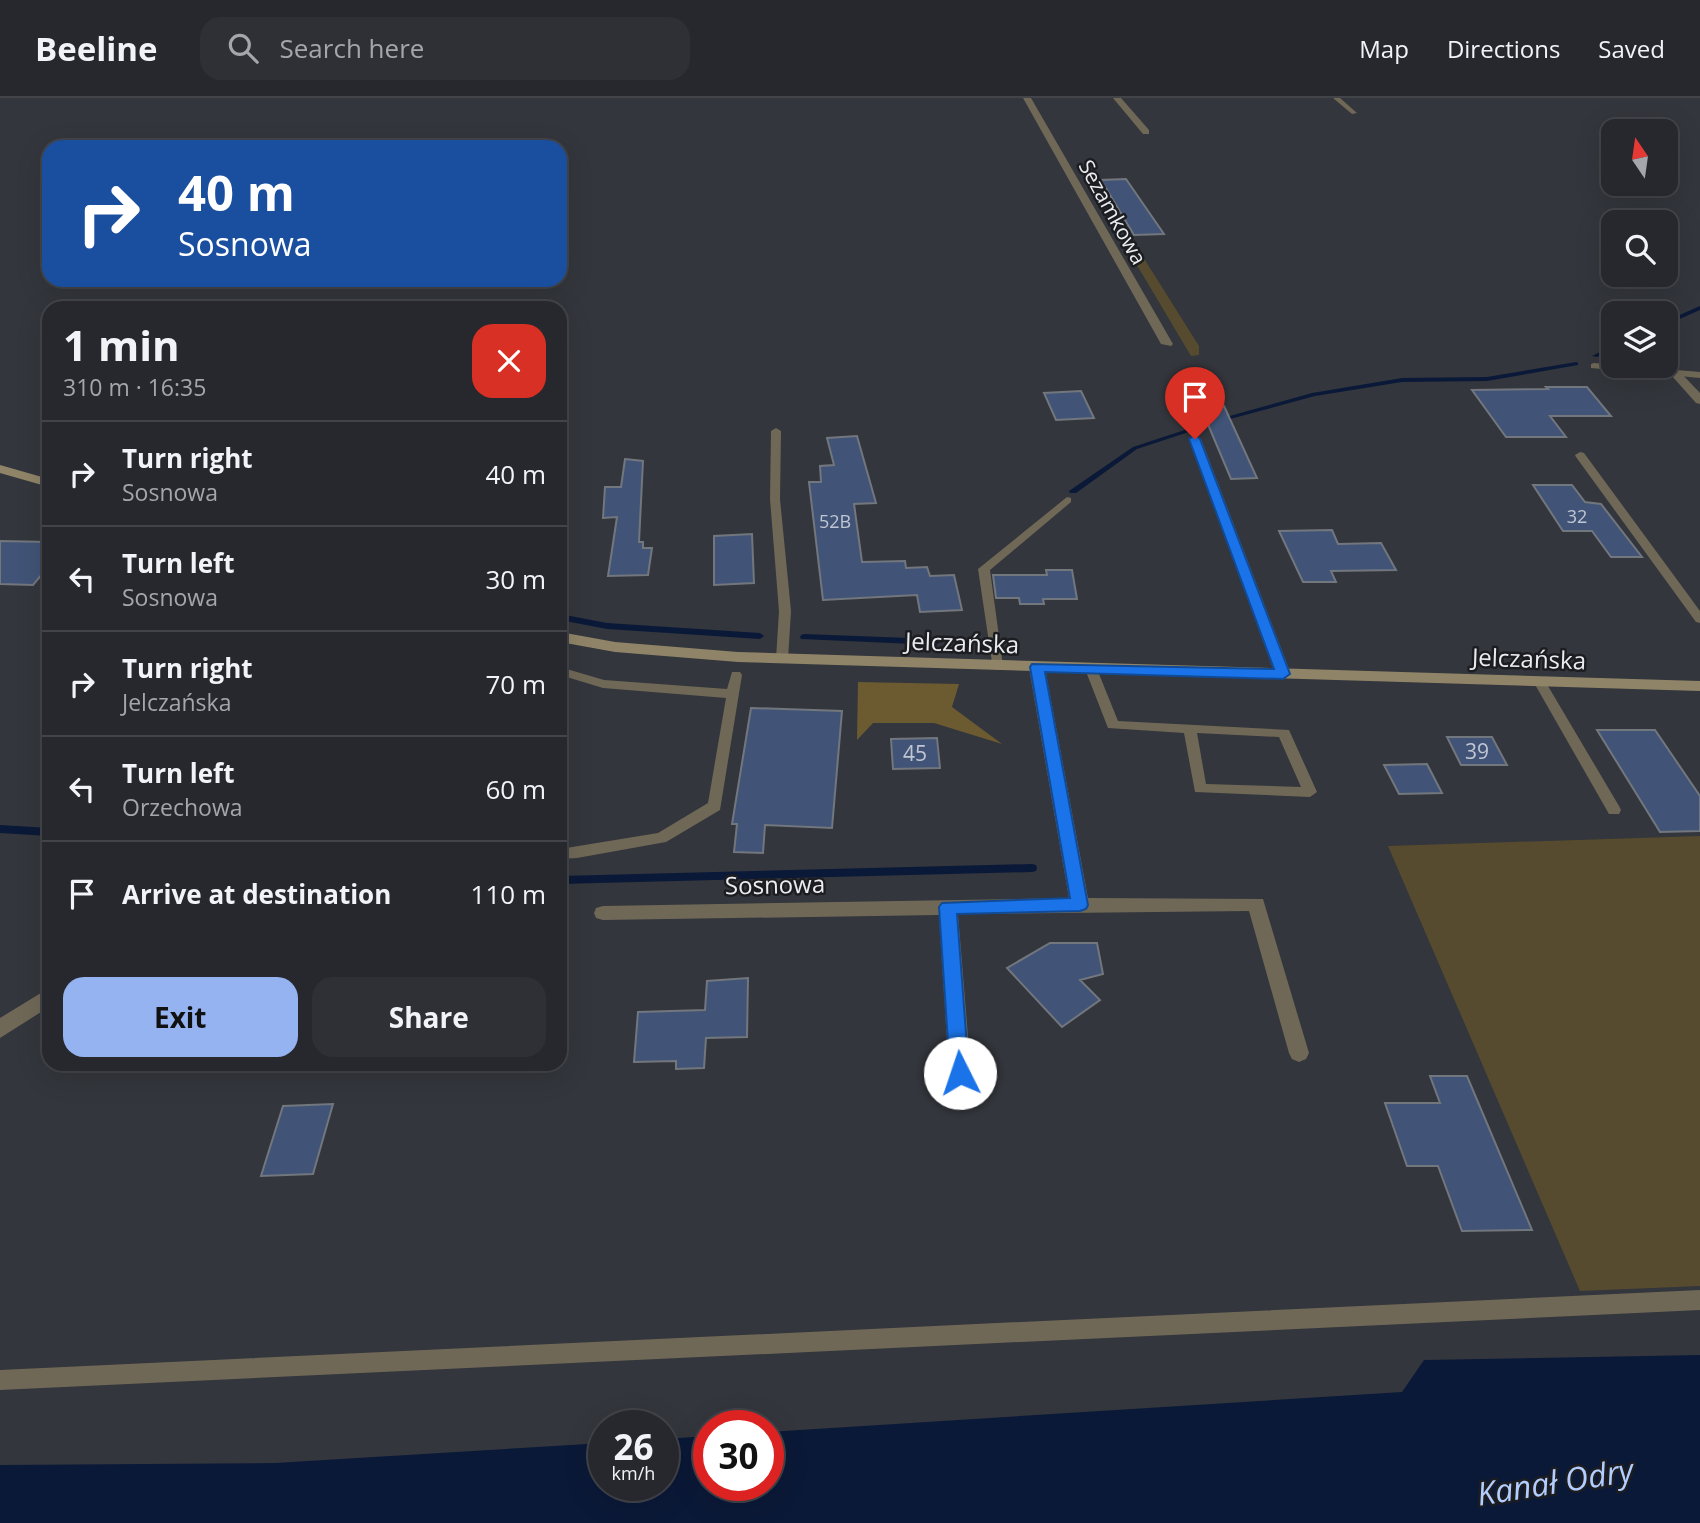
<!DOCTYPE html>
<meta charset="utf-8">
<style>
:root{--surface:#26282d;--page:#2e3035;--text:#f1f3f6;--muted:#a4a6aa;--line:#424449;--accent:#95b2f1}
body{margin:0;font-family:"Open Sans",sans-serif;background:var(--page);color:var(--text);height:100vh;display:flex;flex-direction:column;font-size:26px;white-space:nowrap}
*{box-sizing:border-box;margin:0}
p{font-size:23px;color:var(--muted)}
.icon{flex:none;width:38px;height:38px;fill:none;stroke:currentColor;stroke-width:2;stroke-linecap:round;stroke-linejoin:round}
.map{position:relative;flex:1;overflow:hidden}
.details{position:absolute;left:42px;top:203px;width:525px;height:770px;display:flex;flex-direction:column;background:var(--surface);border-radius:21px;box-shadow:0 7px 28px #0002,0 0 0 2px var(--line)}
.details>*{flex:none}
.guide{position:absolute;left:42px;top:42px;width:525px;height:147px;border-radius:21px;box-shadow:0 7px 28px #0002,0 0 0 2px var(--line);background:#1a4fa0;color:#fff;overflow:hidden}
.needle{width:46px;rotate:347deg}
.tools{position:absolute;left:1601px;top:21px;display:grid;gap:14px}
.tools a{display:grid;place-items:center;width:77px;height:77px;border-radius:14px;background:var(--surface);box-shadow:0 7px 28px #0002,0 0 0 2px var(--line);font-size:35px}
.speed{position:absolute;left:588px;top:1312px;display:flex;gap:14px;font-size:35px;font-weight:700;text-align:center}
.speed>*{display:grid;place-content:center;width:91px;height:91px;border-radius:50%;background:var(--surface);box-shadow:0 7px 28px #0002,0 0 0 2px var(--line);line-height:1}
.speed small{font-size:18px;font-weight:400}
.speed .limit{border:10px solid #d22;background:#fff;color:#111}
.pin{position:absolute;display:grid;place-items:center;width:60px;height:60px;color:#fff;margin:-72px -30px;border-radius:50% 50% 50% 0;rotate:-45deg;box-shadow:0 0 7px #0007}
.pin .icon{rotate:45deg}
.me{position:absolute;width:77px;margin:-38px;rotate:356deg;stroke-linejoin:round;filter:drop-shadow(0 0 5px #0008)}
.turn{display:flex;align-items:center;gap:24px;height:147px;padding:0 21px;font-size:32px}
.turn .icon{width:91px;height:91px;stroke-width:2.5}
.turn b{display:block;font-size:49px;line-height:60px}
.round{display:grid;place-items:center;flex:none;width:74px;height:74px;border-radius:21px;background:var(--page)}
.overview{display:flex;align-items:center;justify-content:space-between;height:119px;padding:0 21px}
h1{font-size:42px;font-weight:700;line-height:52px}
.action{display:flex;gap:14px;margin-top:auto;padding:14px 21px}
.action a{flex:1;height:80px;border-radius:21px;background:var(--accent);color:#111;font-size:28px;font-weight:700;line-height:80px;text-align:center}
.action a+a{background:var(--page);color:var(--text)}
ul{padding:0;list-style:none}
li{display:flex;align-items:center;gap:21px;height:105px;padding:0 21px;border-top:2px solid var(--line)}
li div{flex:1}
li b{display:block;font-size:26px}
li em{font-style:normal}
header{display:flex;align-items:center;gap:42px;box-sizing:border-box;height:98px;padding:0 35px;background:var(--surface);border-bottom:2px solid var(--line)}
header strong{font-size:33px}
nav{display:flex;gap:38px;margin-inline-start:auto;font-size:24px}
.search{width:490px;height:63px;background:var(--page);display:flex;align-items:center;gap:18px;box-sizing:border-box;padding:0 24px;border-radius:21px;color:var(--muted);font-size:26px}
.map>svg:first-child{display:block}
.green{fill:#564b2f}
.forest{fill:#6c5b31}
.water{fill:#0b1938}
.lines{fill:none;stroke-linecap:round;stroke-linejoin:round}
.stream{fill:#0b1938;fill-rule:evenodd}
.building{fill:#415477;stroke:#72767d;stroke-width:2}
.service{fill:#706857;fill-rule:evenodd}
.minor{fill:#706857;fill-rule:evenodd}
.secondary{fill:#908468;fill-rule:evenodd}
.route{fill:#1a73e8;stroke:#114b97;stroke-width:2}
.labels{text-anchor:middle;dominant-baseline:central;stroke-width:5;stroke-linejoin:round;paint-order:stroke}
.far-number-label{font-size:18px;fill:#c0c6d2}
.far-street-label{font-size:21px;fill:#eaecf0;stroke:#1c1d20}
.number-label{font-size:21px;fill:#c0c6d2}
.street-label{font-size:24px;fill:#eaecf0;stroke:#1c1d20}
.near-water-label{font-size:32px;font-style:italic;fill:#b3cdfe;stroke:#1c1d20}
</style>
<header>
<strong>Beeline</strong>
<div class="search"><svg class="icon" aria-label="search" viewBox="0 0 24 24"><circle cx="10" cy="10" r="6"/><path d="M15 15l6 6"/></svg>Search here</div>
<nav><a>Map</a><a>Directions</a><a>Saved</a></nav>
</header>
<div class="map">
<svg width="1700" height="1425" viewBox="0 0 1700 1425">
<rect width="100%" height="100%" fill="#33363c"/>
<path class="green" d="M1138,151L1199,248V257L1191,258L1128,152Z
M1700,738V1188L1580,1193L1388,748Z"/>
<path class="forest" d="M858,584L959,586L952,609L1002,646L934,625H873L857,642Z"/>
<path class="water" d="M1700,1257V1425H0V1367L275,1365L604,1345V1388H663V1341L709,1338V1388H768V1334L1402,1294L1424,1262Z"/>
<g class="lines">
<path class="stream" d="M1700,208V212L1666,227V223Z
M1614,247V252L1597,259L1592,258Z
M1576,264L1578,265V267L1487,283L1402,284L1315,298L1219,324L1137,351L1076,395H1070L1069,393L1133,349L1215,322L1312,295L1402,280L1487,279Z
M560,516L607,525L760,535L764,538L760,541L607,531L560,522Z
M804,536L936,541L940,544L936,547L801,541L800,539L801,537Z
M0,727L49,730V738L0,735Z
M1032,766L1036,767L1037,770L1036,773L1032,774L560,786V778Z"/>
</g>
<path class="building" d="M1126,81L1164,136L1134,137L1101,82Z
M1546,289H1587L1611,318H1550L1566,339H1506L1472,292L1548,291Z
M1081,293L1094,320L1056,322L1044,295Z
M1224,308L1257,380L1231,381L1204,317Z
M857,338L876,405L854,406L862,464L905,463L906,470L927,469L930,478L954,477L962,512L920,514L917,497L823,502L809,384H821L820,368L834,367L827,340Z
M625,361L643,363L639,444H643V450H652L648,477L608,478L617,419L603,420L605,389H621Z
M1533,387H1572L1585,404L1601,406L1642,459H1611L1592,433H1563Z
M1332,432L1338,446L1381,445L1396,472L1331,473L1336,484H1303L1279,433Z
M752,436L754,485L714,487V438Z
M0,443L49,444V468L33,487L0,486Z
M1046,472H1072L1077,501H1043L1044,506H1020L1019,500H996L993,477H1047Z
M751,610L842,613L832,730L765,727L763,755L734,754L737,726H732Z
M1597,632H1655L1700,698V733L1660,734Z
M1447,639H1492L1507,667H1461Z
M937,640L940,670L893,671L891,641Z
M1427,666L1442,695L1399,696L1384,667Z
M1050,845H1097L1103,876L1080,882L1100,902L1062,929L1007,870Z
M748,880L747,939L706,940L704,970L676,971V963L634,964L638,914L705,912L707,883Z
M1430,978H1467L1532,1132L1462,1133L1438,1068H1407L1385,1005H1440Z
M333,1006L313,1076L261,1078L283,1008Z"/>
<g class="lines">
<path class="service" d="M1333,0H1340L1357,15L1352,16Z
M1594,265L1700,274V280L1591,270V266Z
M776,330L781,333L780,401L791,513L788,561L782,565L776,561L779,513L770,401L771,333Z
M1580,354L1584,355L1700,513V525L1696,524L1576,359L1575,357Z
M1067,399L1071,400V404L990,472L1003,568L997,572L993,571L978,471Z
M1091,567L1097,571L1118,623L1289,632L1317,694L1310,699L1195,694L1184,635L1108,630L1085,571ZM1197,635L1279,639L1301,689L1206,686Z
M560,569L604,582L727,591L732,574H740L742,577L720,712L666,744L577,760L560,761V751L658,735L708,705L726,600L603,590L560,577Z
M1539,579L1545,583L1619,708L1621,712L1619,716H1609L1533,583Z
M1700,1192V1212L0,1292V1272Z"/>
<path class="minor" d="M1023,0H1031L1173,246L1171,248L1161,246Z
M1113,0H1121L1149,32V36H1143Z
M1672,274H1680L1700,295V306L1696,305L1672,278Z
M1195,337L1201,341L1291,576L1289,580H1277L1275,576L1189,341Z
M1037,565L1045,570L1088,800L1263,801L1309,955L1306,961L1299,964L1292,961L1289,955L1249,813L958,816L971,975L967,981L960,984L953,981L949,975L939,817L603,822L596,820L594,815L596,810L603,808L1069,800L1029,570Z
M49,890V909L0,940V920Z"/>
<path class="secondary" d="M0,367L49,381V389L0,375Z
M560,534L615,544L738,554L1700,583V593L738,564L615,554L560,544Z"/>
</g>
<path class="route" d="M1195,337L1200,341L1290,576L1283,581L1045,574L1088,807L1086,811L1080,813L957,816L969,975L967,980L960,983L953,980L950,975L939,809L942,805L1070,800L1030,569L1032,566L1274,571L1189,341Z"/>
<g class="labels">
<g class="far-number-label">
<text x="1577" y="418">32</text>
<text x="835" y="423">52B</text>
</g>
<g class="far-street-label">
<text transform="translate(1113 114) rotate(61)">Sezamkowa</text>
</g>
<g class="number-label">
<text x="1477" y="653">39</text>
<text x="915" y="655">45</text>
</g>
<g class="street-label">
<text transform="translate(962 544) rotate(2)">Jelczańska</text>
<text transform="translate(1529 560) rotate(2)">Jelczańska</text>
<text transform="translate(775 786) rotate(-1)">Sosnowa</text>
</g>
<g class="near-water-label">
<text transform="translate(1555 1383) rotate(-9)">Kanał Odry</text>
</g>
</g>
</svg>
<div class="tools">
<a><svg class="needle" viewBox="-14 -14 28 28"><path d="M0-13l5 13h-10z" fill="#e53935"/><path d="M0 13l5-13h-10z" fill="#a4a6aa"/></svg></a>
<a><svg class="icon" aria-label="search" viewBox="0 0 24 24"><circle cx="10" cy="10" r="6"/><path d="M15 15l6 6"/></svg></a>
<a><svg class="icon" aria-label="layers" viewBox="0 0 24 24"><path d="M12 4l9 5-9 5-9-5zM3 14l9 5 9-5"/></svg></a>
</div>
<div class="speed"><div>26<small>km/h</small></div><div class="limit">30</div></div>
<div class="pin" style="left:1195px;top:341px;background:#d93025"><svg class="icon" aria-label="arrive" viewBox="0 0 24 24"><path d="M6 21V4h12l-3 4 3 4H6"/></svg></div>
<svg class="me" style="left:960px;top:975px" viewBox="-20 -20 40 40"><circle r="19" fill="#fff"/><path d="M0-13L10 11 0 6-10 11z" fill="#1a73e8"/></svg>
<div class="guide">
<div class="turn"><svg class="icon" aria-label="right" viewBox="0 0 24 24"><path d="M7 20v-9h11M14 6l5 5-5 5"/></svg><div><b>40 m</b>Sosnowa</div></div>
</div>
<section class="details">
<div class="overview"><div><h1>1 min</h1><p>310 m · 16:35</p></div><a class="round" style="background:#d93025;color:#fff"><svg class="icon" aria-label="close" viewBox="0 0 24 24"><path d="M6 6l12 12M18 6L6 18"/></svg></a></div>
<ul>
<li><svg class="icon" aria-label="right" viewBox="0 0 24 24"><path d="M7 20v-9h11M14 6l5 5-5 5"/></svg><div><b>Turn right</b><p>Sosnowa</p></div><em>40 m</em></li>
<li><svg class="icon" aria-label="left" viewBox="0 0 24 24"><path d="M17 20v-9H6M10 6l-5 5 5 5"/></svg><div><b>Turn left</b><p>Sosnowa</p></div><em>30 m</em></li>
<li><svg class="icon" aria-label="right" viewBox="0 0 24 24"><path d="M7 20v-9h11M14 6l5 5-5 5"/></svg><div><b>Turn right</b><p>Jelczańska</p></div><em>70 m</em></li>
<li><svg class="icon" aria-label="left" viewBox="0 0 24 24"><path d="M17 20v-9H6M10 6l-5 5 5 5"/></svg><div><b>Turn left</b><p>Orzechowa</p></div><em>60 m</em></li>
<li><svg class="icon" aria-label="arrive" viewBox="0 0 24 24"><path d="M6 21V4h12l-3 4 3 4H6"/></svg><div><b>Arrive at destination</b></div><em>110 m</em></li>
</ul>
<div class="action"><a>Exit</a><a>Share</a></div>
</section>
</div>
